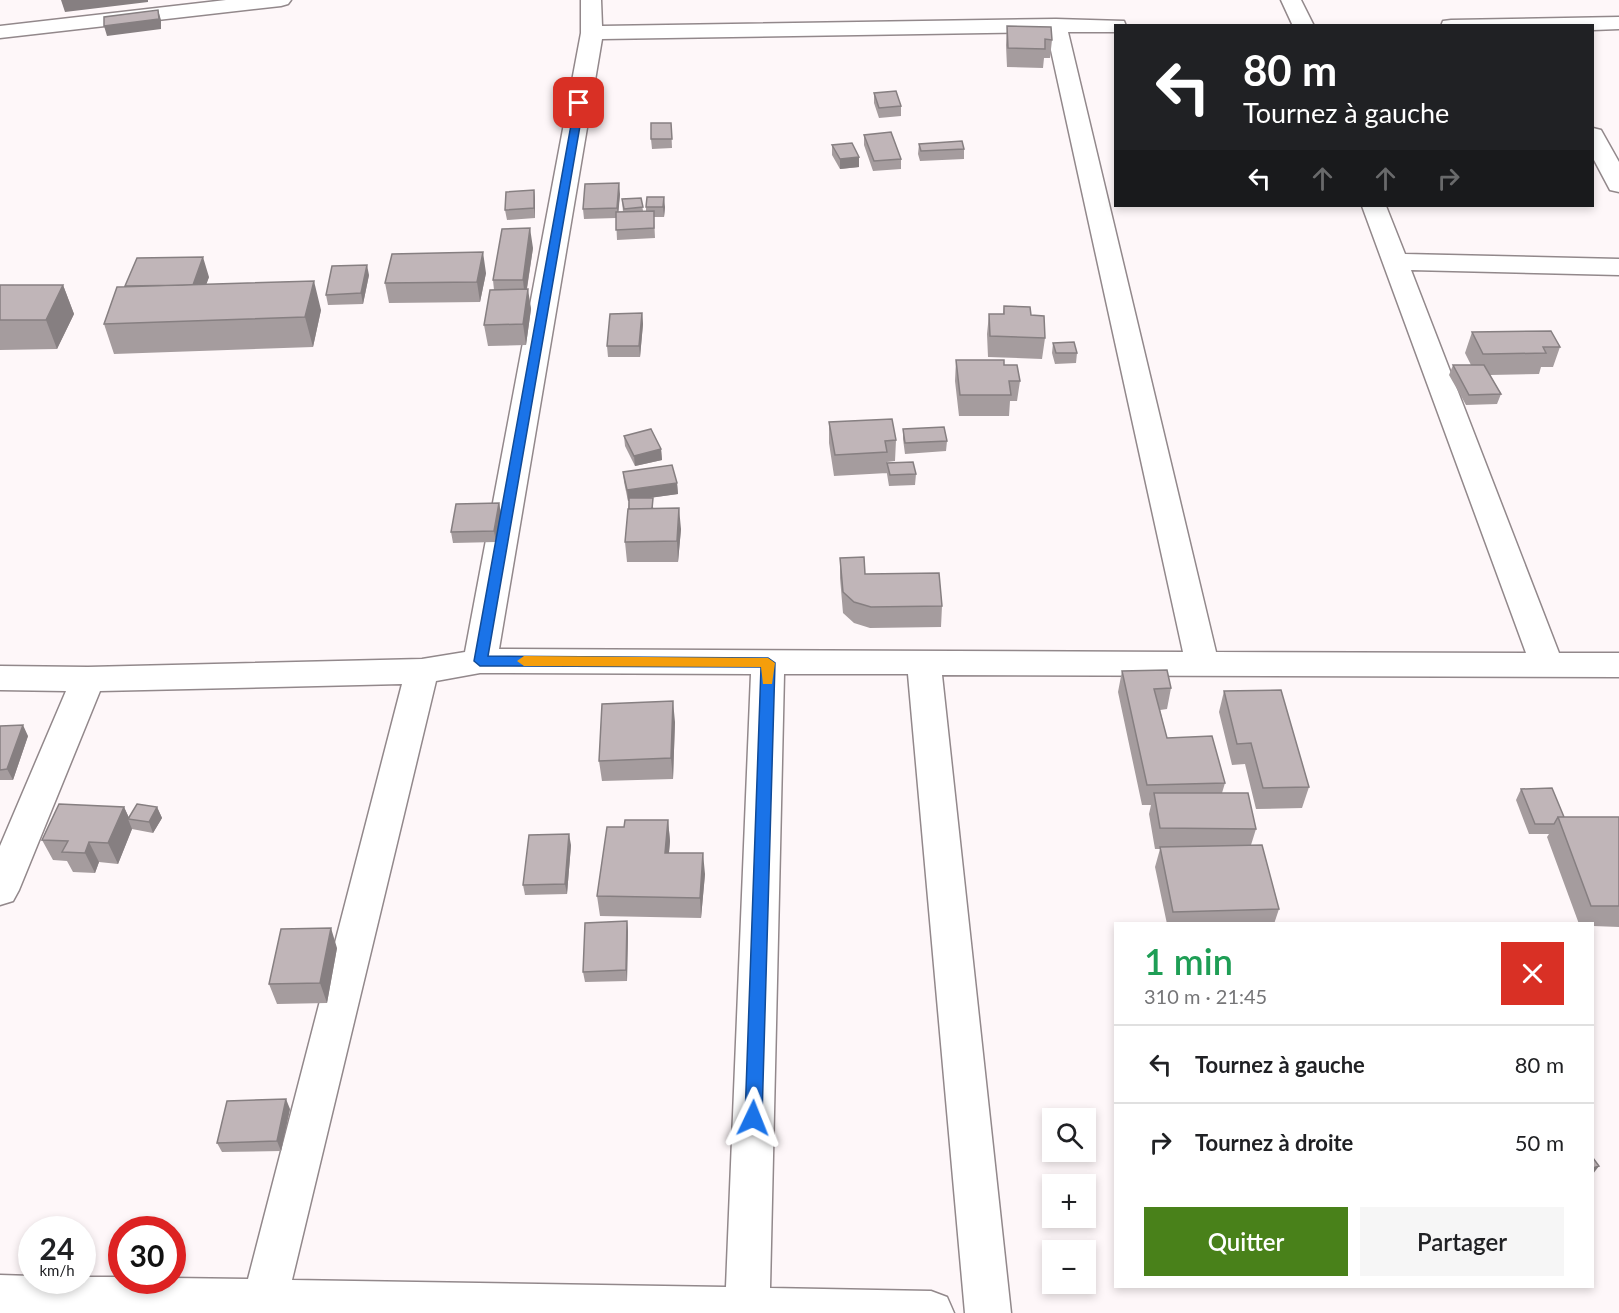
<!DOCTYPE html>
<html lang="fr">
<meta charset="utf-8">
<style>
:root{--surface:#fff;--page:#f6f6f6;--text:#202124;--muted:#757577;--line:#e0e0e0;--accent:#49811a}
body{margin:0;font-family:Lato,sans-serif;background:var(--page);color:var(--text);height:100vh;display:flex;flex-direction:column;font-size:22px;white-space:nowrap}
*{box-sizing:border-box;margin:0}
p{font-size:20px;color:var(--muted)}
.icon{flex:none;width:33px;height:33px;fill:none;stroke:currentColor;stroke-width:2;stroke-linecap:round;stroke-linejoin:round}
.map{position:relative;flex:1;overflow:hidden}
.sheet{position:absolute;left:1114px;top:922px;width:480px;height:366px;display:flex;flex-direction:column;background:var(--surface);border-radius:0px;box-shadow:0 3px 9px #0003}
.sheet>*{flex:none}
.hud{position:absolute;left:1114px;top:24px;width:480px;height:183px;border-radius:0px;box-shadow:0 3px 9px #0003;background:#202124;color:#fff;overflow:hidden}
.fabs{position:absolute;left:1042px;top:1108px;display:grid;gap:12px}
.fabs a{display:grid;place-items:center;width:54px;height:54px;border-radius:0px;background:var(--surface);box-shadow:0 3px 9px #0003;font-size:30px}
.speed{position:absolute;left:18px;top:1216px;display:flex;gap:12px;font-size:30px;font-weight:700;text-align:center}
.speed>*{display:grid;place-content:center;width:78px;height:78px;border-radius:50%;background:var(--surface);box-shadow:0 3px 9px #0003;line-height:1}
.speed small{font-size:15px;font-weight:400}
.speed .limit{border:9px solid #d22;background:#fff;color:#111}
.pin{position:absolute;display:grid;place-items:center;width:51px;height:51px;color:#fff;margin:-26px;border-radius:12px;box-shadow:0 3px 9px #0006}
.me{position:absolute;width:66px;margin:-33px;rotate:2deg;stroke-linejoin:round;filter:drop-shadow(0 0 4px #0008)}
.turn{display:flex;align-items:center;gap:21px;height:126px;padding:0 30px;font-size:27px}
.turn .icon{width:78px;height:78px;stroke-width:2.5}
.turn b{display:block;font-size:42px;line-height:51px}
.lanes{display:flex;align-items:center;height:57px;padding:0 30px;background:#0003;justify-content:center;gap:30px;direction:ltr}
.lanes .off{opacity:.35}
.round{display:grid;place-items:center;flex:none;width:63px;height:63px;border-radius:0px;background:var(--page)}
.headline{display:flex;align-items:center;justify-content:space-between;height:102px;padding:0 30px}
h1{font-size:36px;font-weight:600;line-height:45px;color:#1e9e55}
.cta{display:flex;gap:12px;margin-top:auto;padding:12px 30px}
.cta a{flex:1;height:69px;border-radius:0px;background:var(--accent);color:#fff;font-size:24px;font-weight:600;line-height:69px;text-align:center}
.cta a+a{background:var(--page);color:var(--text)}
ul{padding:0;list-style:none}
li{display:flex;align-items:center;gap:18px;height:78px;padding:0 30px;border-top:2px solid var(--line)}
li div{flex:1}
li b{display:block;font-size:22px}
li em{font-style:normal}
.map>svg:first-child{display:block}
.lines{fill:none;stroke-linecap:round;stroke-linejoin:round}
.street-casing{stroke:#92888b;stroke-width:3}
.street{fill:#fff;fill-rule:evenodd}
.wall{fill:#a59c9e}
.shaded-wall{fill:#867f81}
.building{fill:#c0b5b8;stroke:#867f81;stroke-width:1.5}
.route{fill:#1a73e8;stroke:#114b97;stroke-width:1.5}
.slow{fill:#f59e0b}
</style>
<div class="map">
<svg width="1619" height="1313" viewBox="0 0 1619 1313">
<rect width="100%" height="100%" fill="#fef7f9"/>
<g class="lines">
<defs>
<path id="street" d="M226,0H291L288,4L281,6L0,38V26Z
M581,0H601L602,26L1056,19L1124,21L1126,26H1116V32H1068L1216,652L1526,653L1362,206H1386L1405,254L1619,259V275L1411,270L1559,653H1619V677L942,675L1011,1313H965L908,674H784L770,1288L931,1291L947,1297L954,1313H0V1275L32,1276V1281H82V1277H122V1281H172V1278L248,1279L402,684L100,691L19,890L13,901L0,905V846L66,691L0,690V666L88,667L422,659L465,652L581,33ZM1047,32L1183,652L499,649L602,39ZM480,673L751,674L726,1287L292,1280L436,681Z
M1281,0H1301L1314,26H1293Z
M1619,17V29L1593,30V26H1441L1443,21L1451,20Z
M1593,128L1601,130L1619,162V192L1610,190L1593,158Z"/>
</defs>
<use href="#street" class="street-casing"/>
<use href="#street" class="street"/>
</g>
<path class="wall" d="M1007,26L1052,40L1050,58H1044L1043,68L1007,67L1006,45Z
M874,93L901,106V116L879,118L874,103Z
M671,123L672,148L652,149L651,139Z
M864,135L901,159V169L873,171L864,145Z
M919,144L964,149V159L920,161L918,154Z
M832,145L859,157V167L840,169L832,155Z
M534,190L535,200V218L507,220L505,210Z
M620,194L618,212H623L622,199L641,198L643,211H646V207H665L664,217H654L655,238L617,240L616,218L584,219L583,209Z
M533,248L527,289L531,309L526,345L488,346L484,325L494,290L493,280Z
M486,273L480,302L389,303L385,283Z
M369,275L363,304L328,305L326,295Z
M209,277L206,284L321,310L313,347L114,354L104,324L126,287L125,286Z
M0,285H63L74,314L57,349L0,350Z
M1004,306L1045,338L1042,359L988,357L987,334L989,314H1003Z
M642,313L643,324L640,357H608L607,346Z
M1472,332L1560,347L1553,367H1541L1539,374L1490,375L1501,394L1497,404L1466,405L1449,375L1453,365H1471L1465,353Z
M1053,343L1077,353L1076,363L1055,364L1052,353Z
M956,360L1004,365L1020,381L1017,401H1010L1009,416H959L955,381Z
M829,422L896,440L895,461L887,462V473L834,476L829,443Z
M903,429L947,441L946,451L905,454L903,439Z
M624,436L661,449L662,460L635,466L625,446Z
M887,463L916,474L915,485L889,486L887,474Z
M623,472L677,483L678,494L648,498L654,509L681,529L678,562H627L625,542L629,500L628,501L624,482Z
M499,503L501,513L496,542L453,543L451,532Z
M840,558L865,574L942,606L941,627L870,628L854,623L843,613L840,578Z
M1122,671L1171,688L1167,709L1160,710L1167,738L1225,783L1222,793L1256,829L1251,845L1279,909L1274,924H1167L1155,867L1160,849H1155L1149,814L1151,805H1142L1118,692Z
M1224,691L1309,787L1302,808L1256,809L1245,764L1232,765L1219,712Z
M675,722L673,779L602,781L599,761Z
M0,726L28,736L13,780H0Z
M1521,789L1564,817H1619V927L1593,926V924H1579L1547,837L1549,834H1529L1516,800Z
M124,807L129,818L157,807L162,818L153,833L132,829L118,864L99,862L95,873L73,872L67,861L53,860L42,840Z
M668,820L670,841L669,853L705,874L701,918L600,916L597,896L624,827Z
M571,845L567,894L525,895L523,885Z
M627,921L628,931L627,981L585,982L583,972Z
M337,948L327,1003L277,1004L269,984Z
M290,1109L281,1151L222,1152L217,1143Z"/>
<path class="shaded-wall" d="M61,0H148V2L65,12Z
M158,10L161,20V29L107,36L104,26Z
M859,157V167L840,169V159Z
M619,183L620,194L618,218L617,208Z
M534,190L535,200V218L534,208Z
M664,197L665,207L664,217L663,207Z
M530,228L533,248L525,300L523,280Z
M483,252L486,273L480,302L477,282Z
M203,257L209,277L199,305L193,285Z
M367,265L369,275L363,304L361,293Z
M314,281L321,310L313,347L305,317Z
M63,285L74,314L57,349L46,320Z
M528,289L531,309L526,345L523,324Z
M642,313L643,324L640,357L639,346Z
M661,449L662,460L635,466L634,456Z
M677,483L678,494L628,501L627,490Z
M499,503L501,513L496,542L494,531Z
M679,508L681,529L678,562L677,541Z
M673,701L675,722L673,779L671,758Z
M23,725L28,736L13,780L7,769Z
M124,807L130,820L128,819L132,829L118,864L108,843Z
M157,807L162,818L153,833L149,822Z
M668,820L670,841L667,873L665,853Z
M569,834L571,845L567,894L565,884Z
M89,842L99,862L95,873L85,853Z
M703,853L705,874L701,918L700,898Z
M627,921L628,931L627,981L626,970Z
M331,928L337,948L327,1003L320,983Z
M286,1099L290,1109L281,1151L277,1141Z
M1599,1166L1593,1174V1168Z"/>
<path class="building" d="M158,10L159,19L104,26V17Z
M1007,26L1051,27L1052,40L1045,39V49L1008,48Z
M896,91L901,106L879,108L874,93Z
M651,123H671L672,139H651Z
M891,132L901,159L874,161L864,135Z
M962,141L964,149L921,151L919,144Z
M852,143L859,157L840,159L832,145Z
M619,183L617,208L583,209L585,184Z
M534,190V208L505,210L506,192Z
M647,197H664L663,207H646Z
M641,198L643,207L624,209L622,199Z
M654,211V228L616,230V212Z
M530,228L523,280H493L502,229Z
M483,252L477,282L385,283L392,254Z
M203,257L193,285L125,286L137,258Z
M367,265L361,293L326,295L332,266Z
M314,281L305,317L104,324L117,287Z
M0,285H63L46,320H0Z
M528,289L523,324L484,325L490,290Z
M1004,306L1030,307L1031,315L1044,316L1045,338L990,336L989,314H1004Z
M642,313L639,346H607L610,314Z
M1551,331L1560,347H1543L1546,353L1488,354H1483L1472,332Z
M1074,342L1077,353H1056L1053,343Z
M956,360H1004V365H1017L1020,381H1009L1011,395H960Z
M1453,365H1484L1501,394L1469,395Z
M892,419L896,440L885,441L887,452L835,455L829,422Z
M944,427L947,441L905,443L903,429Z
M651,429L661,449L634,456L624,436Z
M913,462L916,474L890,475L887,463Z
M672,465L677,483L627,490L623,472Z
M629,498H653L652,509H629Z
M499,503L494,531L451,532L456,504Z
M679,508L677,541L625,542L628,509Z
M864,557L865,574L939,573L942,606L871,607L854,602L843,592L840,558Z
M1167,670L1171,688L1154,689L1167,738L1212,736L1225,783L1147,785L1122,671Z
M1281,690L1309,787L1263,788L1251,743L1237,744L1224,691Z
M673,701L671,758L599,761L602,704Z
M23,725L7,769L0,770V726Z
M1552,788L1564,817H1558L1554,824H1535L1521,789Z
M1154,793H1248L1256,829L1160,828Z
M59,804L124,807L108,843L89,842L85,853L62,852L68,841L42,840Z
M137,804L157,807L149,822L128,819Z
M1558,817H1619V906H1591Z
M625,820H668L665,853H703L700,898L597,896L607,827H624Z
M569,834L565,884L523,885L529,835Z
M1262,845L1279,909L1173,912L1160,847Z
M627,921L626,970L583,972L585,923Z
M331,928L320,983L269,984L281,929Z
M286,1099L277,1141L217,1143L227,1101Z
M1593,1158L1599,1166L1593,1168Z"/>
<path class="route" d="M579,100L584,103L488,656L768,658L775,663L762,1118L760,1123L753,1126L747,1123L745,1118L761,667L480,666L474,661L575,103Z"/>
<path class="slow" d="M524,656L768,658L775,663L772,684H763L761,667L524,666L517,661Z"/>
</svg>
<div class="fabs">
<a><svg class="icon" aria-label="search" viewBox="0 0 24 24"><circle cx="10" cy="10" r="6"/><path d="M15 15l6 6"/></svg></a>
<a>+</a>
<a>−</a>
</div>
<div class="speed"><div>24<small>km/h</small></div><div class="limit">30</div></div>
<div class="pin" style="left:579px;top:103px;background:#d93025"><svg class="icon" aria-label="arrive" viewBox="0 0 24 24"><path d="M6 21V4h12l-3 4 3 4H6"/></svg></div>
<svg class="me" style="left:753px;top:1118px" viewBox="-20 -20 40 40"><path d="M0-17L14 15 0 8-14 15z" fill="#1a73e8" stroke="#fff" stroke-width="4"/></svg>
<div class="hud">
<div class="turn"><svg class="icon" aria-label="left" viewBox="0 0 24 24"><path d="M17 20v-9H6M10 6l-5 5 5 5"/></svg><div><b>80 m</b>Tournez à gauche</div></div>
<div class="lanes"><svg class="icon" aria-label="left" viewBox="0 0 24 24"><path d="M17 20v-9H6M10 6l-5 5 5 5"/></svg><svg class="icon off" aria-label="ahead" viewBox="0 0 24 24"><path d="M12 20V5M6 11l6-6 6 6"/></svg><svg class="icon off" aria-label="ahead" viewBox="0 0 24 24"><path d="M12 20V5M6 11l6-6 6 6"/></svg><svg class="icon off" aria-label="right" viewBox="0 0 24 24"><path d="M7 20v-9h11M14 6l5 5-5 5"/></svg></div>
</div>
<section class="sheet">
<div class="headline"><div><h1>1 min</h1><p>310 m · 21:45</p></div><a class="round" style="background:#d93025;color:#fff"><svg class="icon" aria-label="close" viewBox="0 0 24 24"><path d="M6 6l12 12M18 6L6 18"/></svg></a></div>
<ul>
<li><svg class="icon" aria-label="left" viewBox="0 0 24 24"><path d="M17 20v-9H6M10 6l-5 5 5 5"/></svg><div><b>Tournez à gauche</b></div><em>80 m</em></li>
<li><svg class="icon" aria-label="right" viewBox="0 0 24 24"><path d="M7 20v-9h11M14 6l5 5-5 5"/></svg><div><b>Tournez à droite</b></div><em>50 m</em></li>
</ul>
<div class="cta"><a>Quitter</a><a>Partager</a></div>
</section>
</div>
